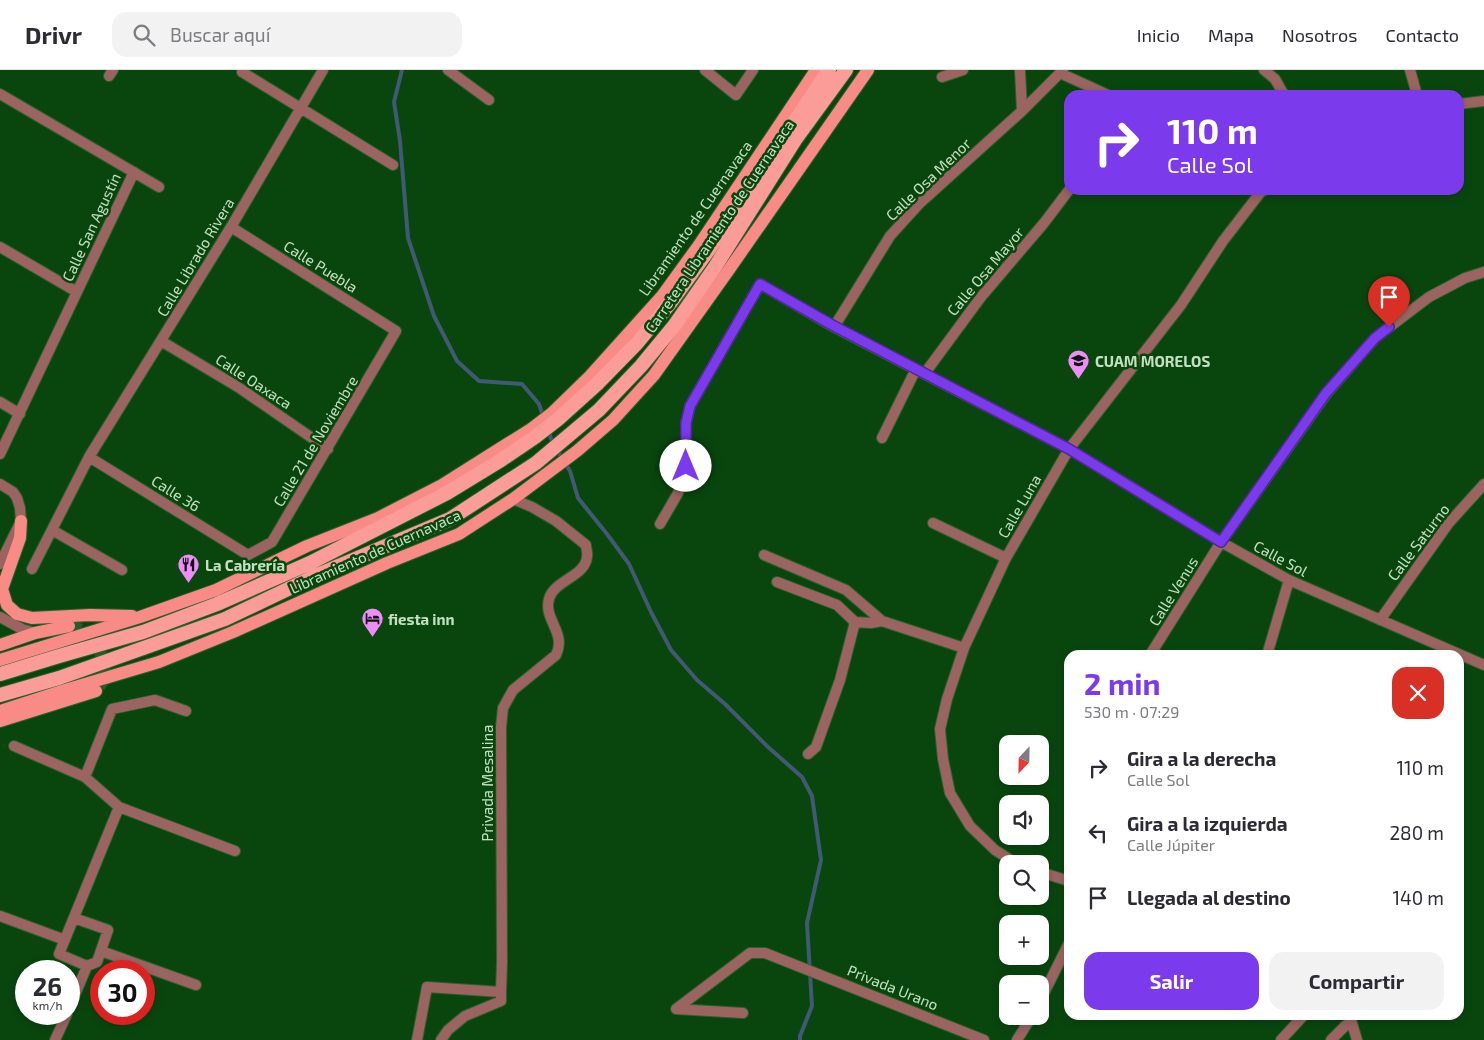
<!DOCTYPE html>
<html lang="es">
<meta charset="utf-8">
<style>
:root{--surface:#fff;--page:#f2f2f3;--text:#2b2b33;--muted:#7c7c81;--line:#e1e1e2;--accent:#7c3aed}
body{margin:0;font-family:"Exo 2",sans-serif;background:var(--page);color:var(--text);height:100vh;display:flex;flex-direction:column;font-size:19px;white-space:nowrap}
*{box-sizing:border-box;margin:0}
p{font-size:16px;color:var(--muted)}
.icon{flex:none;width:28px;height:28px;fill:none;stroke:currentColor;stroke-width:2;stroke-linecap:round;stroke-linejoin:round}
.map{position:relative;flex:1;overflow:hidden}
.side{position:absolute;left:1064px;top:580px;width:400px;height:370px;display:flex;flex-direction:column;background:var(--surface);border-radius:15px;box-shadow:0 2px 8px #0003}
.side>*{flex:none}
.hud{position:absolute;left:1064px;top:20px;width:400px;height:105px;border-radius:15px;box-shadow:0 2px 8px #0003;background:#7c3aed;color:#fff;overflow:hidden}
.needle{width:32px;rotate:202deg}
.fabs{position:absolute;left:999px;top:665px;display:grid;gap:10px}
.fabs a{display:grid;place-items:center;width:50px;height:50px;border-radius:10px;background:var(--surface);box-shadow:0 2px 8px #0003;font-size:25px}
.speed{position:absolute;left:15px;top:890px;display:flex;gap:10px;font-size:25px;font-weight:700;text-align:center}
.speed>*{display:grid;place-content:center;width:65px;height:65px;border-radius:50%;background:var(--surface);box-shadow:0 2px 8px #0003;line-height:1}
.speed small{font-size:12px;font-weight:400}
.speed .limit{border:8px solid #d22;background:#fff;color:#111}
.pin{position:absolute;display:grid;place-items:center;width:42px;height:42px;color:#fff;margin:-51px -21px;border-radius:50% 50% 50% 0;rotate:-45deg;box-shadow:0 0 5px #0007}
.pin .icon{rotate:45deg}
.me{position:absolute;width:55px;margin:-28px;rotate:0deg;stroke-linejoin:round;filter:drop-shadow(0 0 4px #0008)}
.turn{display:flex;align-items:center;gap:18px;height:105px;padding:0 20px;font-size:22px}
.turn .icon{width:65px;height:65px;stroke-width:2.5}
.turn b{display:block;font-size:35px;line-height:42px}
.round{display:grid;place-items:center;flex:none;width:52px;height:52px;border-radius:15px;background:var(--page)}
.overview{display:flex;align-items:center;justify-content:space-between;height:85px;padding:0 20px}
h1{font-size:30px;font-weight:700;line-height:38px;color:var(--accent)}
.action{display:flex;gap:10px;margin-top:auto;padding:10px 20px}
.action a{flex:1;height:58px;border-radius:15px;background:var(--accent);color:#fff;font-size:20px;font-weight:700;line-height:58px;text-align:center}
.action a+a{background:var(--page);color:var(--text)}
ul{padding:0;list-style:none}
li{display:flex;align-items:center;gap:15px;height:65px;padding:0 20px}
li div{flex:1}
li b{display:block;font-size:19px}
li em{font-style:normal}
header{display:flex;align-items:center;gap:30px;box-sizing:border-box;height:70px;padding:0 25px;background:var(--surface);border-bottom:1px solid var(--line)}
header strong{font-size:24px}
nav{display:flex;gap:28px;margin-inline-start:auto;font-size:18px}
.search{width:350px;height:45px;background:var(--page);display:flex;align-items:center;gap:12px;box-sizing:border-box;padding:0 18px;border-radius:15px;color:var(--muted);font-size:19px}
.map>svg:first-child{display:block}
.lines{fill:none;stroke-linecap:round;stroke-linejoin:round}
.stream{stroke:#415974;stroke-width:4}
.primary-tunnel{stroke:#255d29;stroke-width:12;stroke-dasharray:12 6;stroke-linecap:butt}
.minor-casing{stroke:#2a622e;stroke-width:12}
.tertiary-casing{stroke:#2a622e;stroke-width:12}
.primary-casing{stroke:#2a622e;stroke-width:14}
.trunk-casing{stroke:#2a622e;stroke-width:16}
.minor{stroke:#9b6461;stroke-width:10}
.tertiary{stroke:#9b6461;stroke-width:10}
.primary{stroke:#f98b86;stroke-width:12}
.trunk{stroke:#fc9c98;stroke-width:14}
.route-casing{stroke:#51269a;stroke-width:12}
.route{stroke:#7c3aed;stroke-width:9}
.labels{text-anchor:middle;dominant-baseline:central;stroke-width:5;stroke-linejoin:round;paint-order:stroke}
.street-label{font-size:15px;fill:#c3e1c2;stroke:#09460e}
.poi-label{font-size:15px;font-weight:bold;fill:#c3e1c2;stroke:#09460e;text-anchor:start}
</style>
<header>
<strong>Drivr</strong>
<div class="search"><svg class="icon" aria-label="search" viewBox="0 0 24 24"><circle cx="10" cy="10" r="6"/><path d="M15 15l6 6"/></svg>Buscar aquí</div>
<nav><a>Inicio</a><a>Mapa</a><a>Nosotros</a><a>Contacto</a></nav>
</header>
<div class="map">
<svg width="1484" height="970" viewBox="0 0 1484 970">
<rect width="100%" height="100%" fill="#09460e"/>
<g class="lines">
<path class="stream" d="M402,0L394,32L400,71L408,168L434,246L457,291L479,311L522,314L539,334L543,346
M548,360L553,374
M557,380L570,401L578,428L607,464L629,494L651,542L671,580L697,610L725,634L768,677L802,707L812,726L821,790L807,853L812,936L800,966V970"/>
<path class="primary-tunnel" d="M69,556C74,557 80,559 84,561C97,569 109,596 103,611C103,613 100,615 99,617"/>
<defs>
<path id="minor" d="M448,0L489,30
M705,0L736,25L753,0
M1020,0L1022,41
M1264,0L1275,9L1284,25
M1410,0L1417,25
M242,2L393,95
M1060,3L1108,25
M109,6L113,0
M942,7L963,0
M0,24L159,117
M1459,34L1484,31
M0,177L77,222
M834,257L890,166L920,133L1022,41L1063,0
M161,271L238,317L328,379
M925,303L981,227L1044,153L1069,120
M0,332L20,344
M882,368L916,299
M0,384L134,102
M89,387L248,485L272,472L396,261L231,157
M933,453L1006,488
M660,454L678,423L686,397V353L690,336L760,214L834,257L1069,379L1221,472L1289,510L1484,595
M52,460L122,500
M764,485L846,520L882,551L964,578
M32,499L89,387L231,157L323,0
M777,512L837,535L855,552
M1380,550L1448,454L1484,414
M1150,585L1221,472L1327,323L1375,268L1429,227L1465,208L1484,202
M1267,585L1289,510
M14,676L85,707L119,737L235,781
M808,684L816,677L840,610L855,552L871,553L882,551
M85,707L112,639L155,630L186,641
M1017,794L995,780L970,756L950,723L943,689L940,659L947,629L964,578L1006,488L1069,379L1181,235L1223,171L1260,123L1264,120
M1040,802L1069,811
M0,846L65,870
M101,881L196,915
M87,896L59,884L119,737
M1040,931L1069,873
M69,939L87,896L97,892L108,860L74,848
M743,943L676,939L750,883H765L984,970
M1346,945L1351,950L1357,970
M55,970L67,944
M417,970L427,917L501,922L502,892L501,657L503,638L513,620L556,585C567,563 543,549 549,529C554,510 585,507 587,487C588,483 586,479 586,475L556,451L532,437L513,429
M441,970L448,960L465,946L501,931V922
M1017,970L1032,946
M1281,970L1304,945
M1331,970L1351,950"/>
<path id="tertiary" d="M0,414L13,422L17,428L20,438L21,451L0,494
M0,547L22,559L35,563"/>
<path id="primary" d="M21,451L20,468L2,519L7,535L17,544L32,548L90,545L132,546
M0,575L35,563L69,556
M0,590L140,547L216,520L307,476L378,448L442,415L531,359L552,343L590,306L662,226L699,175L816,0
M0,641L65,620L159,592L233,562L387,493L459,464L513,429L577,381L613,350L654,305L728,201L868,0
M0,651L96,621"/>
<path id="trunk" d="M0,604L59,586L143,562L217,534L310,493L447,423L501,390L535,367L557,350L597,314L637,273L671,232L708,181L829,0
M0,625L59,608L225,549L315,506L450,449L536,393L599,340L641,296L674,256L715,197L795,70L846,0"/>
</defs>
<use href="#minor" class="minor-casing"/>
<use href="#tertiary" class="tertiary-casing"/>
<use href="#primary" class="primary-casing"/>
<use href="#trunk" class="trunk-casing"/>
<use href="#minor" class="minor"/>
<use href="#tertiary" class="tertiary"/>
<use href="#primary" class="primary"/>
<use href="#trunk" class="trunk"/>
</g>
<g class="lines">
<defs>
<path id="route" d="M686,396V353L690,336L760,214L834,256L1069,379L1221,472L1326,323L1375,268L1389,257"/>
</defs>
<use href="#route" class="route-casing"/>
<use href="#route" class="route"/>
</g>
<defs>
<symbol id="school-pin" viewBox="-11 -11 22 30"><path d="M0 17L-7.5 6A9.5 9.5 0 1 1 7.5 6Z" fill="#ee8cf8" stroke="#09460e"/><path d="M0-5L7-2L0 1L-7-2ZM-4 1L0 2.5L4 1V4Q0 6-4 4Z" fill="#111"/></symbol>
<symbol id="restaurant-pin" viewBox="-11 -11 22 30"><path d="M0 17L-7.5 6A9.5 9.5 0 1 1 7.5 6Z" fill="#ee8cf8" stroke="#09460e"/><path d="M-5-6h1v4h1v-4h1v4h1v-4h1v5L-1.5 .5V6h-2V.5L-5-1ZM5-6V6H3V1.5H1.5Q1.5-4 5-6Z" fill="#111"/></symbol>
<symbol id="hotel-pin" viewBox="-11 -11 22 30"><path d="M0 17L-7.5 6A9.5 9.5 0 1 1 7.5 6Z" fill="#ee8cf8" stroke="#09460e"/><path d="M-6-4.5h1.5V1H6V5H4.5V3h-9V5H-6ZM-4 0a1.8 1.8 0 1 1 3.6 0ZM.5 0V-2.5h3Q6-2.5 6 0Z" fill="#111"/></symbol>
</defs>
<g fill-rule="evenodd">
<use href="#school-pin" x="1066" y="278" width="25" height="34"/>
<use href="#restaurant-pin" x="176" y="482" width="25" height="34"/>
<use href="#hotel-pin" x="360" y="536" width="25" height="34"/>
</g>
<g class="labels">
<g class="street-label">
<text transform="translate(928 109) rotate(-44)">Calle Osa Menor</text>
<text transform="translate(695 148) rotate(-55)">Libramiento de Cuernavaca</text>
<text transform="translate(719 156) rotate(-56)">Carretera Libramiento de Cuernavaca</text>
<text transform="translate(91 157) rotate(-65)">Calle San Agustín</text>
<text transform="translate(195 187) rotate(-59)">Calle Librado Rivera</text>
<text transform="translate(321 196) rotate(32)">Calle Puebla</text>
<text transform="translate(985 201) rotate(-50)">Calle Osa Mayor</text>
<text transform="translate(254 311) rotate(33)">Calle Oaxaca</text>
<text transform="translate(315 371) rotate(-59)">Calle 21 de Noviembre</text>
<text transform="translate(176 423) rotate(32)">Calle 36</text>
<text transform="translate(1019 436) rotate(-60)">Calle Luna</text>
<text transform="translate(1418 472) rotate(-53)">Calle Saturno</text>
<text transform="translate(375 481) rotate(-24)">Libramiento de Cuernavaca</text>
<text transform="translate(1281 488) rotate(28)">Calle Sol</text>
<text transform="translate(1173 521) rotate(-58)">Calle Venus</text>
<text transform="translate(487 713) rotate(-90)">Privada Mesalina</text>
<text transform="translate(893 917) rotate(22)">Privada Urano</text>
</g>
<g class="poi-label">
<text x="1095" y="291">CUAM MORELOS</text>
<text x="205" y="495">La Cabrería</text>
<text x="388" y="549">fiesta inn</text>
</g>
</g>
</svg>
<div class="fabs">
<a><svg class="needle" viewBox="-14 -14 28 28"><path d="M0-13l5 13h-10z" fill="#e53935"/><path d="M0 13l5-13h-10z" fill="#7c7c81"/></svg></a>
<a><svg class="icon" aria-label="sound" viewBox="0 0 24 24"><path d="M4 9h4l5-4v14l-5-4H4zM17 9q2 3 0 6"/></svg></a>
<a><svg class="icon" aria-label="search" viewBox="0 0 24 24"><circle cx="10" cy="10" r="6"/><path d="M15 15l6 6"/></svg></a>
<a>+</a>
<a>−</a>
</div>
<div class="speed"><div>26<small>km/h</small></div><div class="limit">30</div></div>
<div class="pin" style="left:1389px;top:257px;background:#d93025"><svg class="icon" aria-label="arrive" viewBox="0 0 24 24"><path d="M6 21V4h12l-3 4 3 4H6"/></svg></div>
<svg class="me" style="left:686px;top:396px" viewBox="-20 -20 40 40"><circle r="19" fill="#fff"/><path d="M0-13L10 11 0 6-10 11z" fill="#7c3aed"/></svg>
<div class="hud">
<div class="turn"><svg class="icon" aria-label="right" viewBox="0 0 24 24"><path d="M7 20v-9h11M14 6l5 5-5 5"/></svg><div><b>110 m</b>Calle Sol</div></div>
</div>
<section class="side">
<div class="overview"><div><h1>2 min</h1><p>530 m · 07:29</p></div><a class="round" style="background:#d93025;color:#fff"><svg class="icon" aria-label="close" viewBox="0 0 24 24"><path d="M6 6l12 12M18 6L6 18"/></svg></a></div>
<ul>
<li><svg class="icon" aria-label="right" viewBox="0 0 24 24"><path d="M7 20v-9h11M14 6l5 5-5 5"/></svg><div><b>Gira a la derecha</b><p>Calle Sol</p></div><em>110 m</em></li>
<li><svg class="icon" aria-label="left" viewBox="0 0 24 24"><path d="M17 20v-9H6M10 6l-5 5 5 5"/></svg><div><b>Gira a la izquierda</b><p>Calle Júpiter</p></div><em>280 m</em></li>
<li><svg class="icon" aria-label="arrive" viewBox="0 0 24 24"><path d="M6 21V4h12l-3 4 3 4H6"/></svg><div><b>Llegada al destino</b></div><em>140 m</em></li>
</ul>
<div class="action"><a>Salir</a><a>Compartir</a></div>
</section>
</div>
